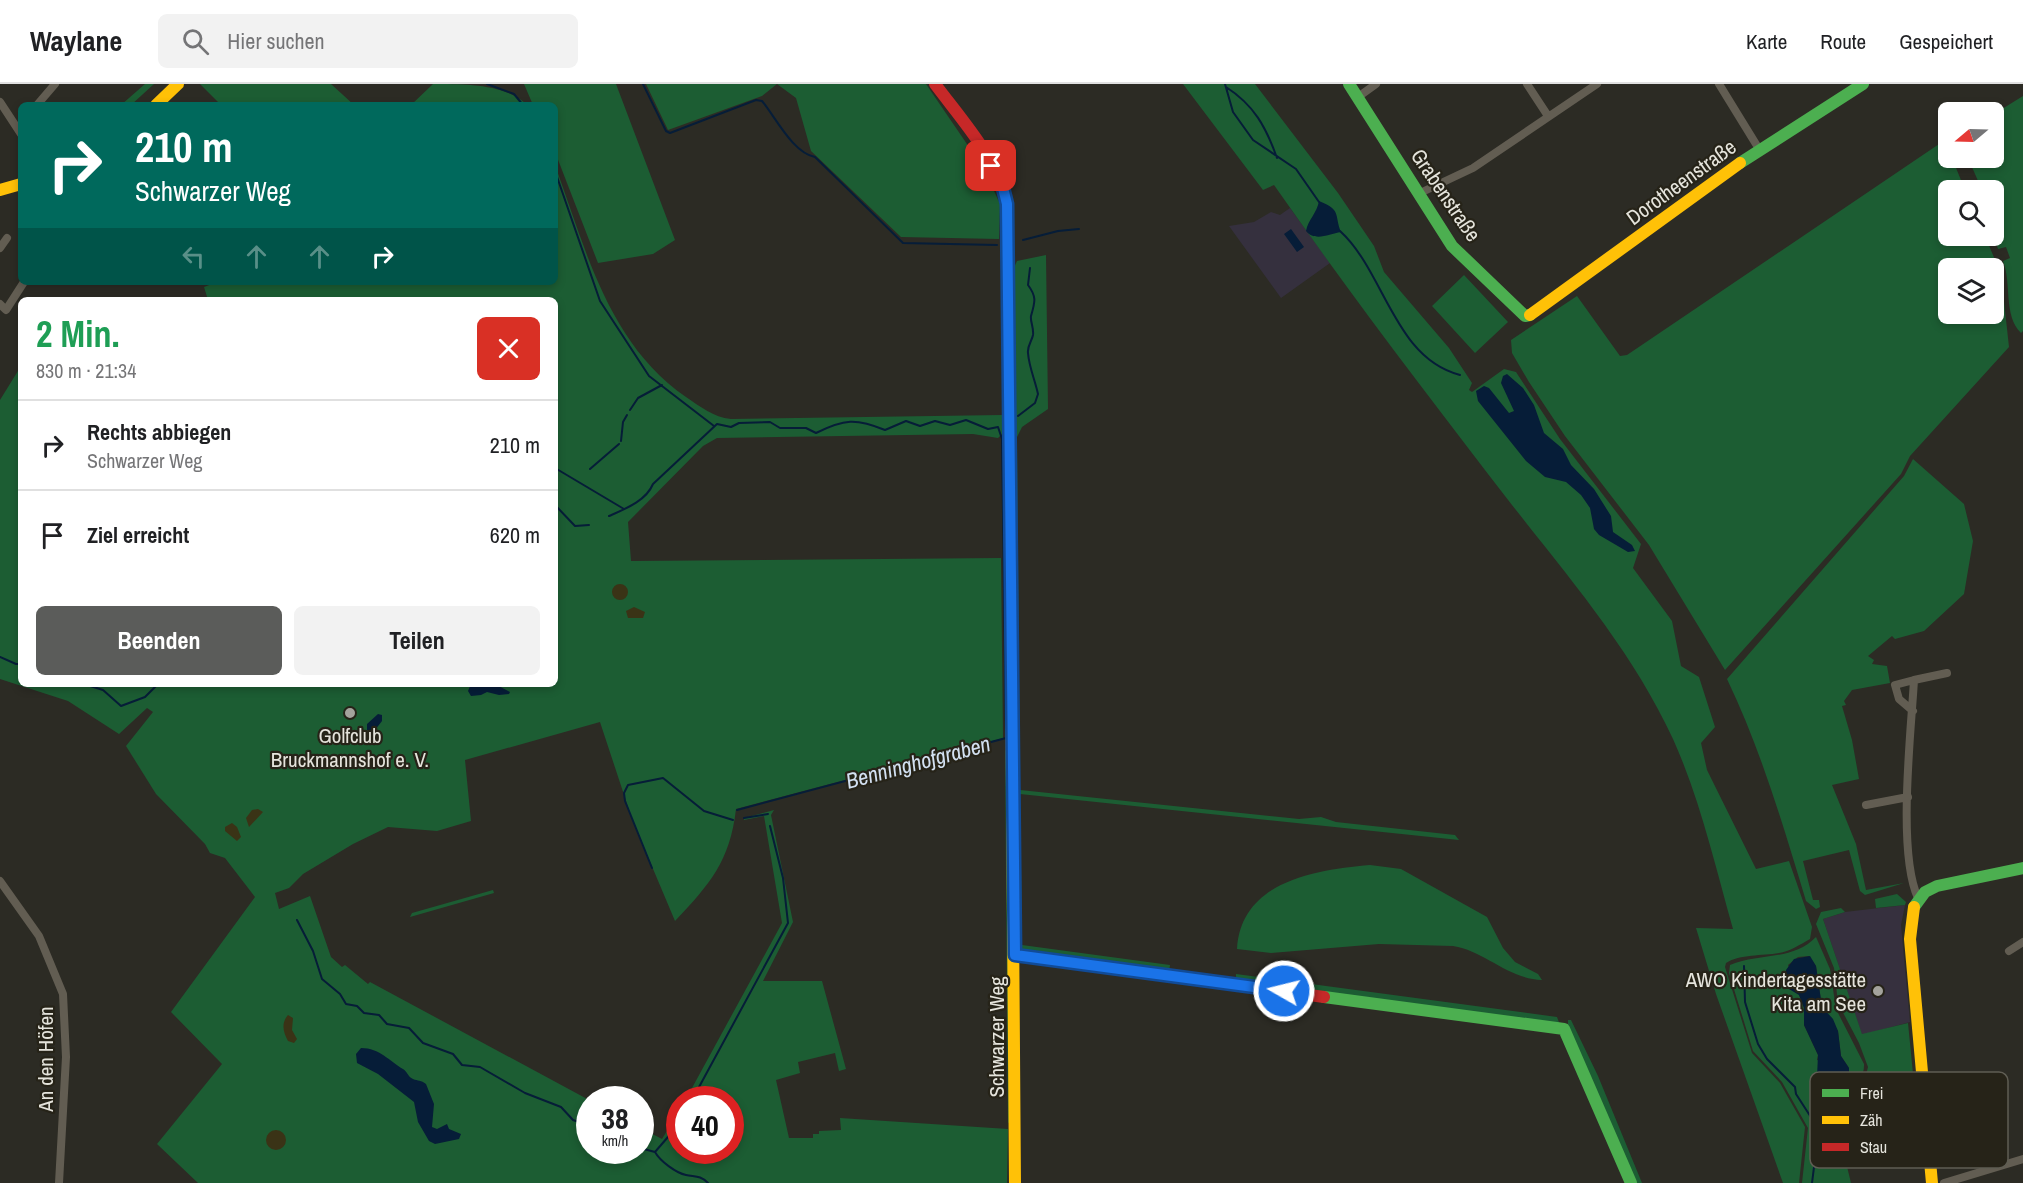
<!DOCTYPE html>
<html lang="de">
<meta charset="utf-8">
<style>
:root{--surface:#fff;--page:#f2f2f2;--text:#202124;--muted:#757577;--line:#e0e0e0;--accent:#5b5c5a}
body{margin:0;font-family:"Archivo Narrow",sans-serif;background:var(--page);color:var(--text);height:100vh;display:flex;flex-direction:column;font-size:22px;white-space:nowrap}
*{box-sizing:border-box;margin:0}
p{font-size:20px;color:var(--muted)}
.icon{flex:none;width:33px;height:33px;fill:none;stroke:currentColor;stroke-width:2;stroke-linecap:round;stroke-linejoin:round}
.map{position:relative;flex:1;overflow:hidden}
.drawer{position:absolute;left:18px;top:213px;width:540px;height:390px;display:flex;flex-direction:column;background:var(--surface);border-radius:9px;box-shadow:0 3px 9px #0003}
.drawer>*{flex:none}
.guide{position:absolute;left:18px;top:18px;width:540px;height:183px;border-radius:9px;box-shadow:0 3px 9px #0003;background:#00695c;color:#fff;overflow:hidden}
.needle{width:39px;rotate:251deg}
.fabs{position:absolute;left:1938px;top:18px;display:grid;gap:12px}
.fabs a{display:grid;place-items:center;width:66px;height:66px;border-radius:9px;background:var(--surface);box-shadow:0 3px 9px #0003;font-size:30px}
.speed{position:absolute;left:576px;top:1002px;display:flex;gap:12px;font-size:30px;font-weight:700;text-align:center}
.speed>*{display:grid;place-content:center;width:78px;height:78px;border-radius:50%;background:var(--surface);box-shadow:0 3px 9px #0003;line-height:1}
.speed small{font-size:15px;font-weight:400}
.speed .limit{border:9px solid #d22;background:#fff;color:#111}
.pin{position:absolute;display:grid;place-items:center;width:51px;height:51px;color:#fff;margin:-26px;border-radius:12px;box-shadow:0 3px 9px #0006}
.me{position:absolute;width:66px;margin:-33px;rotate:278deg;stroke-linejoin:round;filter:drop-shadow(0 0 4px #0008)}
.turn{display:flex;align-items:center;gap:21px;height:126px;padding:0 18px;font-size:27px}
.turn .icon{width:78px;height:78px;stroke-width:2.5}
.turn b{display:block;font-size:42px;line-height:51px}
.lanes{display:flex;align-items:center;height:57px;padding:0 18px;background:#0003;justify-content:center;gap:30px;direction:ltr}
.lanes .off{opacity:.35}
.round{display:grid;place-items:center;flex:none;width:63px;height:63px;border-radius:9px;background:var(--page)}
.head{display:flex;align-items:center;justify-content:space-between;height:102px;padding:0 18px}
h1{font-size:36px;font-weight:700;line-height:45px;color:#1e9e55}
.cta{display:flex;gap:12px;margin-top:auto;padding:12px 18px}
.cta a{flex:1;height:69px;border-radius:9px;background:var(--accent);color:#fff;font-size:24px;font-weight:700;line-height:69px;text-align:center}
.cta a+a{background:var(--page);color:var(--text)}
ul{padding:0;list-style:none}
li{display:flex;align-items:center;gap:18px;height:90px;padding:0 18px;border-top:2px solid var(--line)}
li div{flex:1}
li b{display:block;font-size:22px}
li em{font-style:normal}
header{display:flex;align-items:center;gap:36px;box-sizing:border-box;height:84px;padding:0 30px;background:var(--surface);border-bottom:2px solid var(--line)}
header strong{font-size:28px}
nav{display:flex;gap:33px;margin-inline-start:auto;font-size:21px}
.search{width:420px;height:54px;background:var(--page);display:flex;align-items:center;gap:15px;box-sizing:border-box;padding:0 21px;border-radius:9px;color:var(--muted);font-size:22px}
.map>svg:first-child{display:block}
.commercial{fill:#35303e}
.education{fill:#36303e}
.green{fill:#1c5d33;fill-rule:evenodd}
.sand{fill:#3a3316}
.water{fill:#061d38}
.lines{fill:none;stroke-linecap:round;stroke-linejoin:round}
.stream{stroke:#061d38;stroke-width:2}
.street{stroke:#625d52;stroke-width:8}
.fast{stroke:#4caf50;stroke-width:12}
.slow{stroke:#ffc107;stroke-width:12}
.jam{stroke:#c62828;stroke-width:12}
.route-casing{stroke:#114b97;stroke-width:15}
.route{stroke:#1a73e8;stroke-width:10}
.poi-dot{fill:#a4a39c;stroke:#262318;stroke-width:2}
.labels{text-anchor:middle;dominant-baseline:central;stroke-width:4.5;stroke-linejoin:round;paint-order:stroke}
.street-label{font-size:21px;fill:#e5e4dc;stroke:#262318}
.poi-label{font-size:21px;fill:#e5e4dc;stroke:#262318}
.water-label{font-size:22px;font-style:italic;fill:#d3e1f2;stroke:#262318}
.key{fill:#262318;stroke:#5f5d53;stroke-width:1.5}
.key-label{font-size:16px;fill:#e5e4dc}
</style>
<header>
<strong>Waylane</strong>
<div class="search"><svg class="icon" aria-label="search" viewBox="0 0 24 24"><circle cx="10" cy="10" r="6"/><path d="M15 15l6 6"/></svg>Hier suchen</div>
<nav><a>Karte</a><a>Route</a><a>Gespeichert</a></nav>
</header>
<div class="map">
<svg width="2023" height="1099" viewBox="0 0 2023 1099">
<rect width="100%" height="100%" fill="#2c2b24"/>
<path class="commercial" d="M1290,124L1330,179L1281,214L1229,142L1254,138L1271,128L1280,131Z"/>
<path class="education" d="M1905,821L1901,841L1910,938L1862,951L1823,835L1845,828Z"/>
<path class="green" d="M145,0H154L131,21H121Z
M200,0H331L354,21H221Z
M433,0C466,0 506,0 527,21H411Z
M524,0H616L675,156L653,170L598,179L555,68V21H533Z
M646,0H926L984,85L1000,120L999,155L901,153L811,67L796,14L777,0L762,12L668,46Z
M1183,0H1255L1338,109L1374,162L1384,188L1449,264L1472,299L1469,306L1472,308L1504,285L1516,288L1560,355L1641,460L1633,484L1672,537L1681,582L1699,593L1715,643L1701,659L1707,686L1756,785L1789,777L1812,843L1810,855C1801,860 1789,868 1779,869C1762,872 1740,870 1726,879L1725,883L1752,969L1780,999L1805,1043L1799,1099H1783L1716,910L1696,844L1733,845C1715,781 1700,715 1673,655C1633,568 1570,495 1512,421C1431,316 1350,210 1274,101L1263,106Z
M2023,12V247L2021,249C2003,231 2012,200 2003,177L2010,174L2006,163L1998,165L1995,156L2001,153L1994,135V106H1982L1968,74H1994V30Z
M1945,56L1948,74H1952L1965,106H1948V152H1985L2001,190L2009,263L1910,372L1901,390L1725,586L1649,461L1565,352L1529,298L1512,269L1511,256L1577,212L1620,272L1627,271ZM1948,184H1994V230H1948Z
M555,81C586,166 608,259 686,313C701,323 713,333 731,335L1002,331V350L998,354L973,350L717,354L703,362L628,438L631,477L1001,474L1003,654L736,725C730,777 710,800 675,837L632,735L600,638L465,676L471,737L437,747L388,743L353,760L303,790L289,804L275,809L279,825L310,812L331,873L342,883L345,881L368,900L370,898L589,1016L590,1066H640L641,1044L662,1055L679,1027L680,1066H730V1016L686,1015L782,839L764,732L744,736V734L774,726L771,731L793,838L763,897H822L846,985L839,987L835,969L798,978L800,989L776,996L789,1054H813V1050H819V1047L841,1046L840,1034L1008,1045L1007,1099H198L157,1060L222,980L171,928L255,813L225,774L210,769L205,760L156,710L126,662L153,628L147,624L119,650L68,617L0,595V316L21,282V600H555V216H208L204,203L217,198H555Z
M1046,171L1048,325L1022,343L1017,353L1020,706L1299,735L1321,733L1336,738L1455,751L1459,756L1020,710L1022,861L1170,881L1169,888L1018,866L1011,190L1017,177Z
M1464,191L1508,238L1475,269L1432,222Z
M1913,375L1964,420L1973,457L1964,510L1924,547L1895,555L1892,552L1868,572L1874,576L1872,580L1887,582L1890,599L1852,606L1844,617L1846,621L1842,622L1852,656L1859,695L1832,701L1856,760L1866,806L1904,799L1865,811L1860,807L1849,766L1803,777L1813,816H1819L1820,823L1816,825L1806,817C1783,741 1761,666 1727,595L1904,392Z
M1005,666L1009,668L1012,1037L1008,1039Z
M1370,781L1401,785L1487,833L1503,864L1515,878L1538,890L1542,896C1508,895 1485,867 1453,862L1379,860L1271,869L1237,865C1241,797 1315,786 1370,781Z
M493,806L494,809L410,833L412,829Z
M1897,810L1906,818L1905,821L1876,824L1875,815Z
M1841,824L1845,828L1823,835L1862,950L1908,939L1915,1010L1841,1034L1840,1024L1864,999L1868,983L1859,959L1838,919L1834,884L1816,840L1821,828Z
M1816,853L1830,885L1836,925L1864,980C1865,1004 1839,1008 1834,1029L1851,1099H1802L1808,1044L1782,998L1753,967L1729,889L1730,881C1758,869 1793,877 1816,853ZM1809,872L1816,882L1822,923L1838,947L1841,972L1849,984L1817,976L1818,971L1804,941V924L1788,881L1798,873Z
M1236,890L1557,933L1560,941L1236,897Z
M1568,936H1571L1598,992L1642,1099H1633L1568,941Z"/>
<path class="sand" d="M612 508a8 8 0 1 1 16 0a8 8 0 1 1-16 0Z
M634,523L645,528L643,534H628L626,527Z
M258,725L263,728L249,743L246,734L252,726Z
M232,739L237,743L241,753L237,757L225,747V743Z
M288,931L293,934L292,946L297,955L294,959L288,957C283,948 281,939 288,931Z
M266 1056a10 10 0 1 1 20 0a10 10 0 1 1-20 0Z"/>
<path class="water" d="M1319,117C1342,126 1334,131 1341,148C1329,150 1315,158 1306,147C1308,136 1317,129 1319,117Z
M1291,145L1304,163L1297,168L1284,150Z
M1507,290L1523,304L1534,321L1544,349L1563,365L1571,381L1594,405L1611,432L1613,448L1632,461L1635,467L1628,468L1599,451L1594,445L1590,424L1581,411L1566,398L1545,393L1526,377L1478,317L1476,307L1484,302L1489,304L1509,329L1514,327L1501,299L1503,292Z
M471,600H495L510,608L509,610L499,611L487,608L481,611L471,612L468,607Z
M378,630L382,631V637L375,646H367V640Z
M1810,872L1816,882L1822,923L1833,935L1838,947L1841,972L1849,984V993C1839,1002 1825,1006 1817,993L1818,971L1804,941V924L1799,911L1789,905L1785,894L1786,886L1794,875Z
M361,964C380,964 389,977 403,985C407,987 408,993 413,995C418,997 421,996 426,1000L434,1020L432,1043L437,1045L447,1040L449,1045L461,1050L459,1055L435,1060L429,1057L418,1038L414,1018L378,990L357,979L356,970Z"/>
<g class="lines">
<path class="stream" d="M487,0L514,10L523,21
M643,0L666,47L670,49L756,16L762,17C776,34 793,69 815,73L903,159L997,161
M1225,0L1233,28L1253,56L1296,85L1319,118
M1226,3C1254,21 1266,43 1277,74
M555,87L600,217L649,292L714,342
M1340,147C1385,188 1394,274 1460,291
M1023,156L1058,147L1079,145
M630,326L638,314L662,301
M1018,332L1035,319L1038,310C1035,296 1029,283 1028,269C1027,262 1032,257 1033,251C1034,244 1030,237 1031,232C1035,218 1037,213 1028,201L1030,184
M621,357L623,338L627,331
M555,384L624,425
M590,385L619,360
M555,421L575,442L589,441
M609,432C625,425 646,417 653,400L717,340L731,343L739,339L770,338L780,344H806L816,349C844,335 856,334 885,346L906,337L920,342L935,337L950,341L966,336L988,345L998,343L1002,355L1006,654L737,726
M0,573L16,580H21
M84,600L103,606L121,622L145,613L158,600
M744,734L768,730
M652,784L625,717L624,709L628,701L663,694L704,727L733,736
M297,836L313,867L322,895L340,910L346,920L357,922L364,929L379,931L387,940L409,944L423,959L453,970L462,981L480,983L525,1009L561,1023L573,1036L590,1042
M1744,882L1745,918L1758,960L1767,975L1795,1003L1796,1010L1816,1041L1818,1051L1812,1099
M692,1016L788,839L783,794L770,742
M640,1064L655,1068C660,1077 676,1089 686,1091C695,1093 700,1091 708,1099
M655,1068L680,1039"/>
<path class="street" d="M1527,0L1548,32
M1719,0L1759,65
M1358,13L1376,0
M0,18L21,50
M37,21L55,0
M1420,109L1473,84L1597,0
M0,164L7,154
M0,220L6,226L24,198
M1913,627L1899,615L1895,601L1914,596
M1866,721L1908,713
M0,797L39,852L63,910L66,973L59,1099
M1918,814C1897,768 1911,649 1914,596L1947,589
M2009,867L2023,858
M1944,1099L2023,1075"/>
<path class="fast" d="M1349,0L1452,162L1525,232L1530,231
M1740,79L1863,0
M1007,161L1011,571
M1914,823L1925,808L1937,802L2023,784
M1324,913L1564,945L1631,1099"/>
<path class="slow" d="M156,21L178,0
M0,106L21,100
M1530,231L1740,79
M1011,571L1015,1099
M1914,823L1910,855L1932,1099"/>
<path class="jam" d="M935,0C961,35 998,75 1007,119C1009,132 1007,148 1007,161
M1015,871L1324,913"/>
</g>
<g class="lines">
<defs>
<path id="route" d="M991,82L1003,104L1007,120L1015,871L1284,907"/>
</defs>
<use href="#route" class="route-casing"/>
<use href="#route" class="route"/>
</g>
<g class="poi-dot">
<circle cx="350" cy="629" r="6"/>
<circle cx="1878" cy="907" r="6"/>
</g>
<g class="labels">
<g class="street-label">
<text transform="translate(1681 98) rotate(-36)">Dorotheenstraße</text>
<text transform="translate(1446 111) rotate(56)">Grabenstraße</text>
<text transform="translate(996 953) rotate(-90)">Schwarzer Weg</text>
<text transform="translate(45 975) rotate(-90)">An den Höfen</text>
</g>
<g class="poi-label">
<text x="350" y="651">Golfclub<tspan x="350" dy="24">Bruckmannshof e. V.</tspan></text>
<text x="1866" y="895" text-anchor="end">AWO Kindertagesstätte<tspan x="1866" dy="24">Kita am See</tspan></text>
</g>
<g class="water-label">
<text transform="translate(918 678) rotate(-15)">Benninghofgraben</text>
</g>
</g>
<rect x="1810" y="988" width="198" height="96" rx="9" class="key"/>
<rect x="1822" y="1005" width="27" height="8" fill="#4caf50"/>
<rect x="1822" y="1032" width="27" height="8" fill="#ffc107"/>
<rect x="1822" y="1059" width="27" height="8" fill="#c62828"/>
<g class="key-label">
<text x="1860" y="1015">Frei</text>
<text x="1860" y="1042">Zäh</text>
<text x="1860" y="1069">Stau</text>
</g>
</svg>
<div class="fabs">
<a><svg class="needle" viewBox="-14 -14 28 28"><path d="M0-13l5 13h-10z" fill="#e53935"/><path d="M0 13l5-13h-10z" fill="#757577"/></svg></a>
<a><svg class="icon" aria-label="search" viewBox="0 0 24 24"><circle cx="10" cy="10" r="6"/><path d="M15 15l6 6"/></svg></a>
<a><svg class="icon" aria-label="layers" viewBox="0 0 24 24"><path d="M12 4l9 5-9 5-9-5zM3 14l9 5 9-5"/></svg></a>
</div>
<div class="speed"><div>38<small>km/h</small></div><div class="limit">40</div></div>
<div class="pin" style="left:991px;top:82px;background:#d93025"><svg class="icon" aria-label="arrive" viewBox="0 0 24 24"><path d="M6 21V4h12l-3 4 3 4H6"/></svg></div>
<svg class="me" style="left:1284px;top:907px" viewBox="-20 -20 40 40"><circle r="17" fill="#1a73e8" stroke="#fff" stroke-width="3"/><path d="M0-11L8 9 0 5-8 9z" fill="#fff"/></svg>
<div class="guide">
<div class="turn"><svg class="icon" aria-label="right" viewBox="0 0 24 24"><path d="M7 20v-9h11M14 6l5 5-5 5"/></svg><div><b>210 m</b>Schwarzer Weg</div></div>
<div class="lanes"><svg class="icon off" aria-label="left" viewBox="0 0 24 24"><path d="M17 20v-9H6M10 6l-5 5 5 5"/></svg><svg class="icon off" aria-label="ahead" viewBox="0 0 24 24"><path d="M12 20V5M6 11l6-6 6 6"/></svg><svg class="icon off" aria-label="ahead" viewBox="0 0 24 24"><path d="M12 20V5M6 11l6-6 6 6"/></svg><svg class="icon" aria-label="right" viewBox="0 0 24 24"><path d="M7 20v-9h11M14 6l5 5-5 5"/></svg></div>
</div>
<section class="drawer">
<div class="head"><div><h1>2 Min.</h1><p>830 m · 21:34</p></div><a class="round" style="background:#d93025;color:#fff"><svg class="icon" aria-label="close" viewBox="0 0 24 24"><path d="M6 6l12 12M18 6L6 18"/></svg></a></div>
<ul>
<li><svg class="icon" aria-label="right" viewBox="0 0 24 24"><path d="M7 20v-9h11M14 6l5 5-5 5"/></svg><div><b>Rechts abbiegen</b><p>Schwarzer Weg</p></div><em>210 m</em></li>
<li><svg class="icon" aria-label="arrive" viewBox="0 0 24 24"><path d="M6 21V4h12l-3 4 3 4H6"/></svg><div><b>Ziel erreicht</b></div><em>620 m</em></li>
</ul>
<div class="cta"><a>Beenden</a><a>Teilen</a></div>
</section>
</div>
